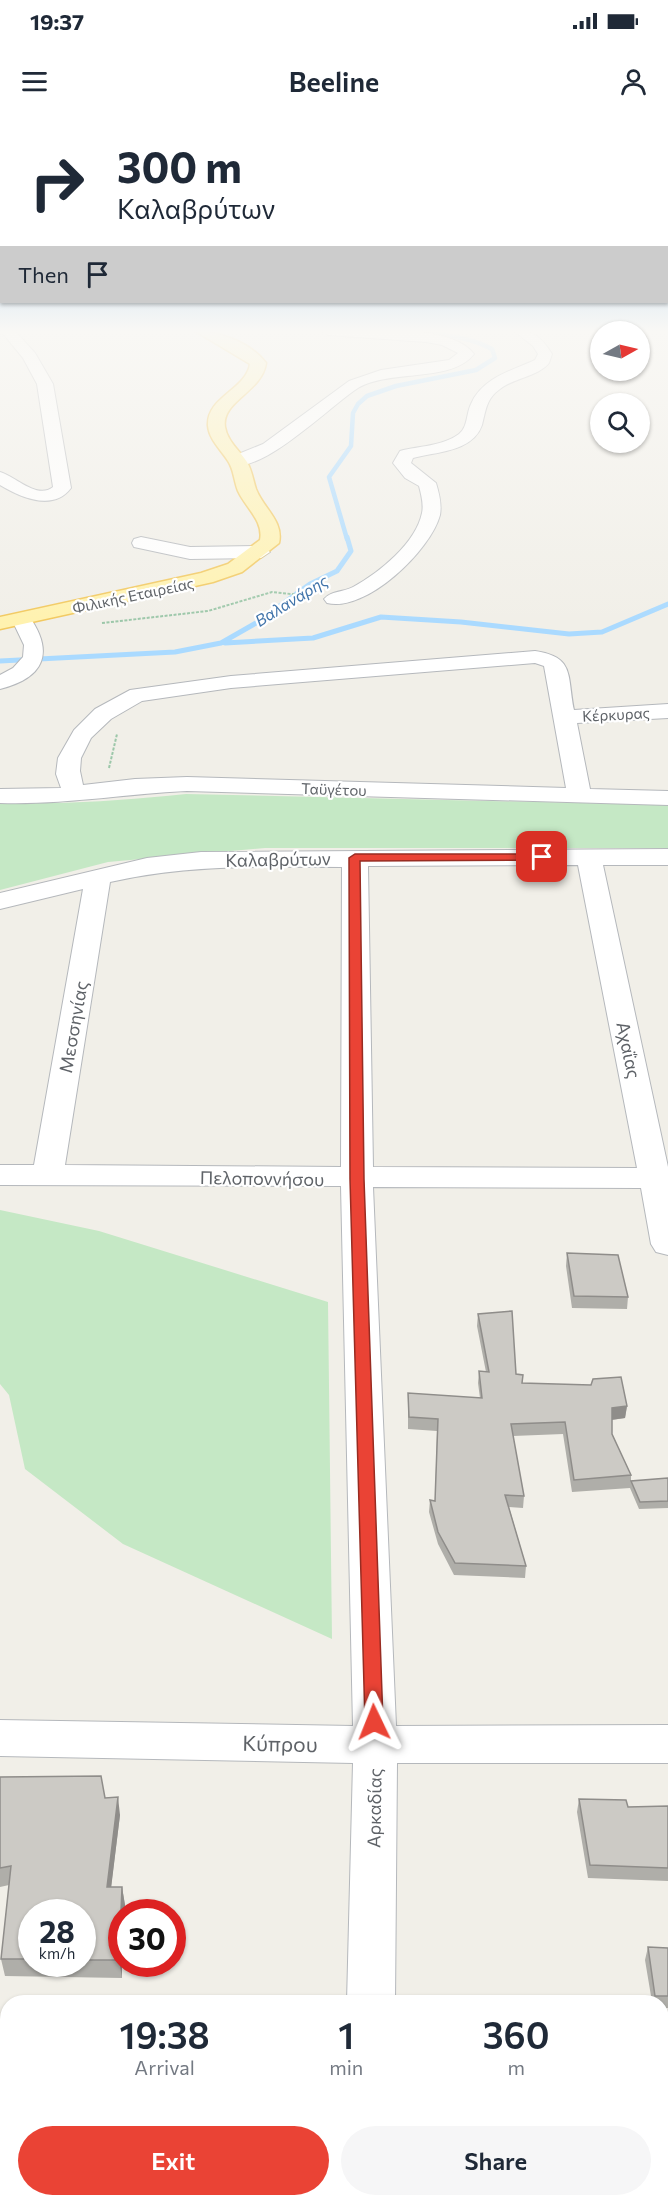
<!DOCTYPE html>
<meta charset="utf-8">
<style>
:root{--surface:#fff;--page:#f6f6f7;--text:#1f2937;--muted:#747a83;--accent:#ea4335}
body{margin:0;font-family:Commissioner,sans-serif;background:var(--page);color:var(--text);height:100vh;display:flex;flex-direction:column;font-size:22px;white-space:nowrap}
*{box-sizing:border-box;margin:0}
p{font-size:20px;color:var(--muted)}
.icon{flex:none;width:33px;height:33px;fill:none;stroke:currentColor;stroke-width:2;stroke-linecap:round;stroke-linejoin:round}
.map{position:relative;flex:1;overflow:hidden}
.drawer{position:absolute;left:0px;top:1875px;width:669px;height:212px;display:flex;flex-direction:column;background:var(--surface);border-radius:24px 24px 0 0;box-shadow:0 2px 4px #0004}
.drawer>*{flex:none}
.hud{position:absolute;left:0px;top:0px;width:669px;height:183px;box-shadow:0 2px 4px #0004;background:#fff;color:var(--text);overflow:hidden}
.needle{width:39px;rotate:82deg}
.tools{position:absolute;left:590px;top:201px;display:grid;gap:12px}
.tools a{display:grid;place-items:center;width:60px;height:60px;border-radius:50%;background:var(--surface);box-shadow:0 2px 4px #0004;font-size:30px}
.speed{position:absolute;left:18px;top:1779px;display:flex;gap:12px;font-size:30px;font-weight:700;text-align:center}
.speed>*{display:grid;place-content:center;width:78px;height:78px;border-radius:50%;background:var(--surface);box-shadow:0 2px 4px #0004;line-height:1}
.speed small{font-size:15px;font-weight:400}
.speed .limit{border:9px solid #d22;background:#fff;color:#111}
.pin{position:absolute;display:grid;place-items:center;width:51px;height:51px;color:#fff;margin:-26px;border-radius:12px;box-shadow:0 3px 9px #0006}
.me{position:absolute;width:66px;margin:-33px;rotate:358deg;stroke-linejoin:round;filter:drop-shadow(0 0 4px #0008)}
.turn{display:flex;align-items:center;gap:21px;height:126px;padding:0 18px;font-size:27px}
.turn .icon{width:78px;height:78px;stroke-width:2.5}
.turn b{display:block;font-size:42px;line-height:51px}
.then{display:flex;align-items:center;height:57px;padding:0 18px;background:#0003;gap:12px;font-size:22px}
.eta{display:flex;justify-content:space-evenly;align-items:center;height:102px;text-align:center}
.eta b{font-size:36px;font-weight:600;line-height:42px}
.cta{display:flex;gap:12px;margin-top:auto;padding:12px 18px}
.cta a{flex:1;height:69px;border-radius:36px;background:var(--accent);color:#fff;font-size:24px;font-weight:600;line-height:69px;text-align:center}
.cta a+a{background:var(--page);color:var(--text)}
.status{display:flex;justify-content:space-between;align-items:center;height:42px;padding:0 30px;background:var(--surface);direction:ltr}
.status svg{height:16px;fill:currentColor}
header{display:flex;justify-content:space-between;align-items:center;height:78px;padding:0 18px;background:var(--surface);font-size:27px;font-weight:600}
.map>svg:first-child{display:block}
.green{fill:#c5e8c5}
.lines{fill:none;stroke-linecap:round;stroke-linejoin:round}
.stream-far1{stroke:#aadaff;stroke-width:4.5}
.stream{stroke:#aadaff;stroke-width:5}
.minor-casing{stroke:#b5b8bc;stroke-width:2}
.major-casing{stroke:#f2c960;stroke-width:3}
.path{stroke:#9cc7a9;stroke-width:2;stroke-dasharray:3 1.5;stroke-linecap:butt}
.minor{fill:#fff;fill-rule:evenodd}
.major{fill:#fff2af;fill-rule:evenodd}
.wall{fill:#afaea9;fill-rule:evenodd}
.shaded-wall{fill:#8f8d8a}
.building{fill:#cccac5;stroke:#8f8d8a;stroke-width:1.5}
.route{fill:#ea4335;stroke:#982c22;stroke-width:1.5}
.labels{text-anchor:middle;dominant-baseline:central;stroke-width:4.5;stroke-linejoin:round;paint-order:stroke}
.far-street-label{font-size:15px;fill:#5f6368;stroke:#fff}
.far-water-label{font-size:16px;font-style:italic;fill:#4174aa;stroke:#fff}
.street-label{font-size:18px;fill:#5f6368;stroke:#fff}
.near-street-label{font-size:21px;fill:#5f6368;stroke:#fff}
</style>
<div class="status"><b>19:37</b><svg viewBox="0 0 49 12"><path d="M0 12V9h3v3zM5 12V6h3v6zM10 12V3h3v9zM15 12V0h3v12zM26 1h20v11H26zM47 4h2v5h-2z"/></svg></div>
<header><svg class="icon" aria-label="menu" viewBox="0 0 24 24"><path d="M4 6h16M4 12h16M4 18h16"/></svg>Beeline<svg class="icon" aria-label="person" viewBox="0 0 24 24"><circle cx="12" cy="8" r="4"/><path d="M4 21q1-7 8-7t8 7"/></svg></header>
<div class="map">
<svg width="668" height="2086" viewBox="0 0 668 2086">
<rect width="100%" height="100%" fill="#f1efe8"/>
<path class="green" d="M186,674L668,685V728H265L108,742L0,770V681C62,686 124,680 186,674Z
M0,1090L99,1111L328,1182L332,1519L123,1424L25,1349L9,1275L0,1264Z"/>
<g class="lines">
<path class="stream-far1" d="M347,419L329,357L351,326L353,293L358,284L367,276L396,266L476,250L495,238L492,229C468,216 443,215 416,212"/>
<path class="stream" d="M225,523L313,518L381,497L461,502L569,514L602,512L668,484
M0,541L175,532L221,523L256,503L310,464L337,451L351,431L347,417"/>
<defs>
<path id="minor" d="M1,211H15L35,233L53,264L71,368C53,392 20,377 0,365V352C15,356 37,380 53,367L37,264L23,238Z
M321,211C357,209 452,203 474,234C452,263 390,249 358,268C330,286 264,353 231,345L229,341L231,337L263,324L349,261L381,250L449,240L458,233L442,225L426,222L328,215Z
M514,211C534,210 542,218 552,234L549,243C539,256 514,258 500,269C486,279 486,290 482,305C473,332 435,332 413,338L411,343L436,363C439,373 442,384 440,395C431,430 366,493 327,483L324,479C330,471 344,472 353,467C379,453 416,423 422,393C424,384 421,374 419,366L405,358L393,343L400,331C419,326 443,326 459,314C468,307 466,294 471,284C482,258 511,251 535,240L538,234L533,226Z
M141,417L190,427L261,426L270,432L261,438L190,439L134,427L132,423L134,419Z
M22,494L29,496C55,533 44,558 0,569V555L13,548L23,537L24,525L12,500L15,496Z
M535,531C575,537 567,555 574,590L668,584V598L577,603L590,669L668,671V685L187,671C124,674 63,685 0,683V669L61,668L56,654L58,638L74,610L95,589L130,570L231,556ZM535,543L544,546L566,668L187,657L135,659L83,665L80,651L81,638L91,618L111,599L142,581L231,568Z
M668,729V745H603L668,1047V1135L656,1132L651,1124L641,1068L373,1067L396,1606L668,1605V1643H397L395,1882H347L353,1643L0,1636V1600L353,1606L341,1066L0,1065V1045H34L83,769L0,789V773L147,738L201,732ZM578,745L637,1048L373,1047L368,746ZM342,747L341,1047L65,1045L110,762C187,744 264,747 342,747Z
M335,2079H387V2086H333Z"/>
<path id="major" d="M195,211C219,211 251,223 266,243C262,272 221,281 225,307C227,321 240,331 247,342C252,351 253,360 256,369C263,388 284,401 279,423L242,452L213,462L0,509V497L201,453L228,444L260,420C264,401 245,387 238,371C234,361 234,350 228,341C221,330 209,319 208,306C206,277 246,270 250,244Z"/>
</defs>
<use href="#minor" class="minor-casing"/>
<use href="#major" class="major-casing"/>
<path class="path" d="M102,503L208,491L272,472L310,476
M109,648L117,614"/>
<use href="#minor" class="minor"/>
<use href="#major" class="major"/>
</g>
<path class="wall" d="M567,1133L628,1177L627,1189L572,1188L566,1146Z
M478,1194L516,1254L522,1263L627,1286L625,1298L612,1300V1314L631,1355V1361L668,1358V1388L639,1389L630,1368L572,1372L563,1314L513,1316L524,1376L523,1388L509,1387L526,1446L525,1458L454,1455L438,1424L429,1392L430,1380L435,1381L437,1311L408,1309V1273L480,1278L478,1263L479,1251L486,1252L477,1206Z
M0,1657L105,1678L120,1695L111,1767H122L125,1785L124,1792H122V1858L5,1856L1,1839L9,1765L0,1767ZM32,1792H82V1844H32Z
M579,1679L628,1687L668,1686V1761L588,1758L577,1692Z
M648,1827L668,1828V1888H662V1882H652L645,1840Z"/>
<path class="shaded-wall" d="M627,1286L625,1298L610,1300L612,1288Z
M118,1677L120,1695L109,1785L107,1767Z
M122,1767L125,1785L124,1792H122V1858L119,1840Z"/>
<path class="building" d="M567,1133L618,1135L628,1177L574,1176Z
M512,1191L516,1254L523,1255L522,1263L591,1265L593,1259L621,1257L627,1286L612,1288V1314L631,1355L574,1360L565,1302L511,1304L524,1376L505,1375L526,1446L455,1443L438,1412L430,1380L435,1381L438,1299L409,1297L408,1273L482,1278L479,1251L489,1252L478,1194Z
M668,1358V1381L640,1382L631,1361Z
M101,1656L105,1678L118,1677L107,1767H122L119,1840H82V1792H32V1839H1L11,1746L0,1748V1657Z
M579,1679L626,1680L628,1687L668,1686V1748L590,1745Z
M648,1827L668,1828V1876H655Z"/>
<linearGradient id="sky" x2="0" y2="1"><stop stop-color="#8fc3f1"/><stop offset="0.42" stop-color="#f9f8f5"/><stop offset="1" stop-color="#f9f8f5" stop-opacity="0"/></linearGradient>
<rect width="668" height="503" fill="url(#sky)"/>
<path class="route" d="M355,734H542L548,737L542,740L360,741L364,1059L383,1602L381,1607L374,1609L367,1607L365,1602L350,1059L349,738Z"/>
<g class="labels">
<g class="far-street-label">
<text transform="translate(133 475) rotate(-12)">Φιλικής Εταιρείας</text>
<text transform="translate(616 594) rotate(-3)">Κέρκυρας</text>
<text transform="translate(334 669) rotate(2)">Ταϋγέτου</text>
</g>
<g class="far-water-label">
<text transform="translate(291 480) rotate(-32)">Βαλανάρης</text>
</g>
<g class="street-label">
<text transform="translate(278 739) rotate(-1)">Καλαβρύτων</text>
<text transform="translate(73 907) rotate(-80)">Μεσσηνίας</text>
<text transform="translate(629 930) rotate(78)">Αχαΐας</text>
<text transform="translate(262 1058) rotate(1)">Πελοποννήσου</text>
<text transform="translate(374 1688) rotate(-89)">Αρκαδίας</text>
</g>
<g class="near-street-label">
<text transform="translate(280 1623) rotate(1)">Κύπρου</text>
</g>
</g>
</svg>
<div class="tools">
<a><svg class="needle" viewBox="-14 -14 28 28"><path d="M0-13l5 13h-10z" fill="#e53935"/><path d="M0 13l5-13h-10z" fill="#747a83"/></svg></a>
<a><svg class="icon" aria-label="search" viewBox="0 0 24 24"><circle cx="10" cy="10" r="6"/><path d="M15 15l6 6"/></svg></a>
</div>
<div class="speed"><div>28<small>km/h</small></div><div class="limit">30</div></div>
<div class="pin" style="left:542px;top:737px;background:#d93025"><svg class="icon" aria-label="arrive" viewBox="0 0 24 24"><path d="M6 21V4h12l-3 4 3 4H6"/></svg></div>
<svg class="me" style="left:374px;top:1602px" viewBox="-20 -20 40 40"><path d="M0-17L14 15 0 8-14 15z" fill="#ea4335" stroke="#fff" stroke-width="4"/></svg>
<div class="hud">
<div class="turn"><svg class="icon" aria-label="right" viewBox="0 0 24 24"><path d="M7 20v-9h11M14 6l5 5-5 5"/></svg><div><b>300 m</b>Καλαβρύτων</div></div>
<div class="then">Then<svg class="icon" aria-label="arrive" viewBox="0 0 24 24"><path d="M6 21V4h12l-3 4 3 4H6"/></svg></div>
</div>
<section class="drawer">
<div class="eta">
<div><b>19:38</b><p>Arrival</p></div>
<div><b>1</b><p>min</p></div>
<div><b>360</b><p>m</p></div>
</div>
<div class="cta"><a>Exit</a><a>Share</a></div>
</section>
</div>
